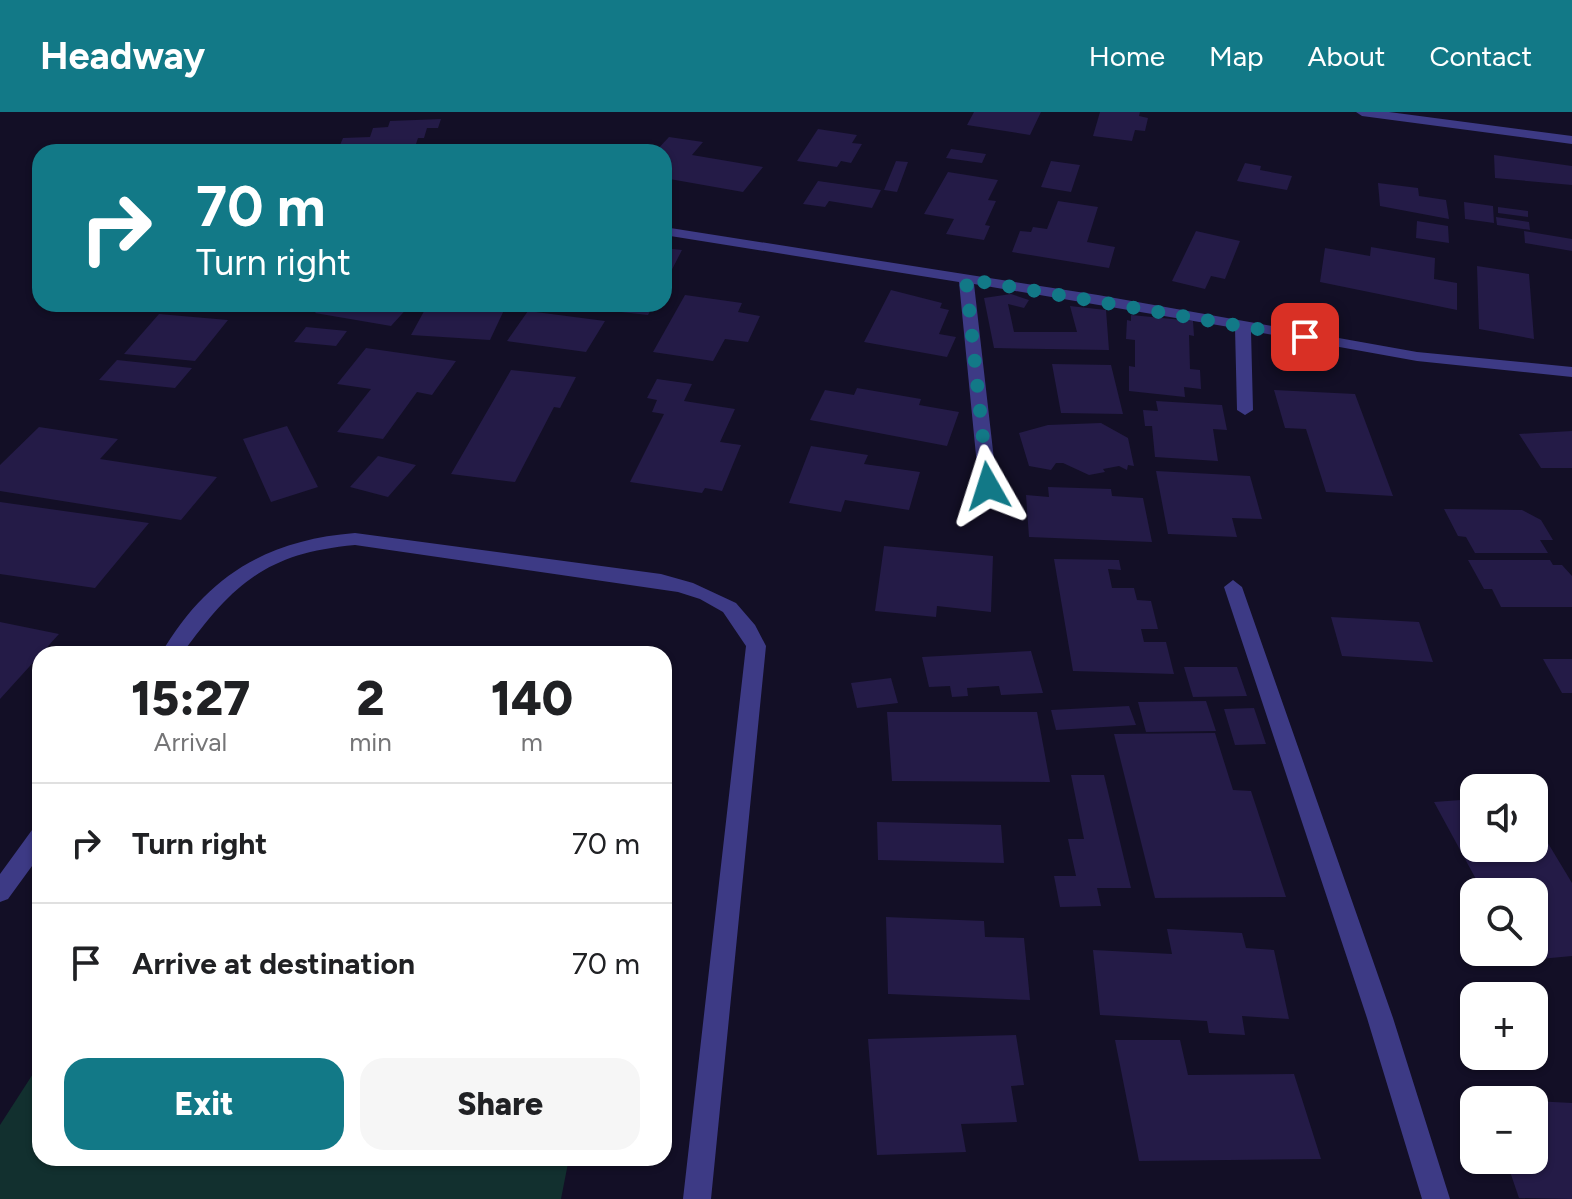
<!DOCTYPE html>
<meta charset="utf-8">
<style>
:root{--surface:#fff;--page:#f6f6f6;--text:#202124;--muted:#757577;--line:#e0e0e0;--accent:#127987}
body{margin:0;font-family:Figtree,sans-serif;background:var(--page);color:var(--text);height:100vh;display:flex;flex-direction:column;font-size:30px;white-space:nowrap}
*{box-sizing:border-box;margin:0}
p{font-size:26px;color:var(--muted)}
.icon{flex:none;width:44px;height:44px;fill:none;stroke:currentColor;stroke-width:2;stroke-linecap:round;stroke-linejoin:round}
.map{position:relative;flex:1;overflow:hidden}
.panel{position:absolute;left:32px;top:534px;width:640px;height:520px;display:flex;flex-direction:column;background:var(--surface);border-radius:24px;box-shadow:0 2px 6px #0004}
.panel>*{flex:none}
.hud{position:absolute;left:32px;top:32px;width:640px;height:168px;border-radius:24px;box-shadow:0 2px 6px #0004;background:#127987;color:#fff;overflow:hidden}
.buttons{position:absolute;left:1460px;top:662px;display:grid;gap:16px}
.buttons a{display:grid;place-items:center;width:88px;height:88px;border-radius:16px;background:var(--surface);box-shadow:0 2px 6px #0004;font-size:40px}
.pin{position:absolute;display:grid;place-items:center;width:68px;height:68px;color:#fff;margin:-34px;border-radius:16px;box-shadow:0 4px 12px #0006}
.me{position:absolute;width:88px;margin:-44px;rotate:354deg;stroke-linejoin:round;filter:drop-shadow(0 0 6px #0008)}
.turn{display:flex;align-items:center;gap:28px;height:168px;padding:0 32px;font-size:36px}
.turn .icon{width:104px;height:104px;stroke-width:2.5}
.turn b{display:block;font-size:56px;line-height:68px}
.eta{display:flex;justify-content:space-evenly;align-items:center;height:136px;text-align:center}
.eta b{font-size:48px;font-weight:800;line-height:56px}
.action{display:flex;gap:16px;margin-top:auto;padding:16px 32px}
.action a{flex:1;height:92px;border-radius:24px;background:var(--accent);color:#fff;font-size:32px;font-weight:800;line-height:92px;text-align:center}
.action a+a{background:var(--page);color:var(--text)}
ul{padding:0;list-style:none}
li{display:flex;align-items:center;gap:24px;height:120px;padding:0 32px;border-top:2px solid var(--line)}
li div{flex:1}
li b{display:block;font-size:30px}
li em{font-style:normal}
header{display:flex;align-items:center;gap:48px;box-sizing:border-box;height:112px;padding:0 40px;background:var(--accent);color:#fff}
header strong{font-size:38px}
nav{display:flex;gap:44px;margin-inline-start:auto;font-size:28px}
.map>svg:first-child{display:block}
.green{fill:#12302f}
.building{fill:#241b47}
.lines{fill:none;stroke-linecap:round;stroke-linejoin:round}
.street{fill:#3d3a85;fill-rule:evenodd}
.route{stroke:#127987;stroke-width:14;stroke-dasharray:0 25.2}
</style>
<header>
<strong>Headway</strong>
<nav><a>Home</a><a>Map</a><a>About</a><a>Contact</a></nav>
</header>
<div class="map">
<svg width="1572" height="1087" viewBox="0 0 1572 1087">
<rect width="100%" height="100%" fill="#130f26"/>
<path class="green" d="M40,951V1046H569L561,1087H0V1013Z"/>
<path class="building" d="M974,0H1041L1030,23L967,13Z
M1100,0H1140L1139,4L1148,6L1145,19L1135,18L1132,29L1093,24Z
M441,7L438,16H427L424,26H418L414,38L408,40H337L343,26L370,25L373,16L388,15L390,9Z
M818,17L857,23L852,31L862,32L851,51L841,49L837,55L797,49Z
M669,25L703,30L692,43L763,55L743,80L664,66V40H655Z
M951,37L986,42L982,51L946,46Z
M1494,43L1572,54V73L1495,66Z
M896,49L908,50L897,80L884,78Z
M1051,49L1080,53L1071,80L1041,75Z
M1245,51L1261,54L1260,58L1292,64L1287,78L1237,69Z
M948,60L998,68L988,88L996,89L985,113L990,114L984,128L946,122L954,107L924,102Z
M818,69L881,78L872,96L829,89L825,95L803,92Z
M1378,71L1418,76L1419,84L1446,88L1449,107L1380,94Z
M1058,89L1098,95L1087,130L1115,135L1109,156L1012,140L1020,119L1031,120L1033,115L1047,117Z
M1464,90L1493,94L1494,111L1465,107Z
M1498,95L1528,99V105L1498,101Z
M1496,105L1529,110L1530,118L1497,113Z
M1417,109L1448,114L1449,131L1416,126Z
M1196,119L1240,129L1225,167L1211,164L1205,177L1172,169Z
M1524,119L1572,127V139L1525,131Z
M1371,135L1435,146L1434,167L1457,171V198L1320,170L1325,136L1370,144Z
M664,136L682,138L664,173Z
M1477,154L1529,162L1534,227L1479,217Z
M891,178L942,191L940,196L949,198L939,222L956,225L947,245L864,230Z
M1011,182L1029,188L1024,196L1008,192L1014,220H1077L1070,194L1106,198L1109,238L994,236L984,186Z
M685,183L742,191L738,200L760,204L748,230L725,227L713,249L653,240Z
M323,192H411L391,214L315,201Z
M428,192H444L505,196L490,228L411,223Z
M596,192H654L648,203L594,197Z
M528,199L605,209L586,240L507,229Z
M159,202L228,208L195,249L124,242Z
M1131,203L1193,209L1194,224L1189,223L1190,257L1200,258L1201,277L1184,275L1185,285L1129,279V254L1135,255V228L1126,227L1127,208L1131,209Z
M306,215L347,219L336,234L294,230Z
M366,236L456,249L432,283L417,280L383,327L337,320L371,277L337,272Z
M117,248L192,256L175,276L99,268Z
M1052,252L1111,253L1123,302L1061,301Z
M511,258L576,265L560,296L554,295L515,370L451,362Z
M657,267L692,272L684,289L735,297L720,330L741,333L722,379L705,376L702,381L630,370L664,302L652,300L657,288L647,286Z
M857,276L921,287L919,293L959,300L947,334L810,308L825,278L854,283Z
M1274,278L1355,282L1393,384L1326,380L1306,317L1285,316Z
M1156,289L1222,293L1227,318L1213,317L1218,349L1155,345L1152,314H1145L1143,298L1158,299Z
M1101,311L1128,326L1134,354L1128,353L1127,358L1119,354L1103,357L1105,360L1089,363L1063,351H1056L1051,358L1029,354L1019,321L1048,313Z
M287,314L318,375L271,390L243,327Z
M39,315L118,327L100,347L217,365L181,408L0,379V353Z
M1572,319V356H1541L1519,322Z
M811,334L868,343L864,352L920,360L909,398L845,388L841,400L789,391Z
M378,344L416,353L388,385L350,375Z
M1156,359L1250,364L1262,407L1232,406L1237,425L1168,422Z
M1048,375L1111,377L1112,384L1143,386L1152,430L1029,425L1026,383L1049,385Z
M0,390L149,411L95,476L0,462Z
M1444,397L1522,398L1541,408L1553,428H1540L1548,441H1475L1466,425L1458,424Z
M884,434L993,444L991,500L937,494L936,505L875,499Z
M1054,447L1119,448L1121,458L1108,457L1112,476H1134L1137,488L1151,489L1158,517H1141L1144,530H1166L1174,562L1073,559Z
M1468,448H1550L1553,453H1562L1572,464V495H1501L1492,477H1484Z
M1331,505L1419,510L1433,550L1342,544Z
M0,510L59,522L0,587Z
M1031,539L1043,581L1001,583L999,574L967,576L968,584L952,585L950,574L929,575L922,545Z
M1543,547H1572V581H1562Z
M1184,555H1237L1247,584L1193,585Z
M891,566L898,591L857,596L851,571Z
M1206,589L1216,619L1146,620L1138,590Z
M1129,594L1136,613L1056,618L1051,598Z
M1254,596L1266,632L1235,633L1224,597Z
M887,600H1037L1050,670L892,669Z
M1215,621L1233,678L1251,679L1286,785L1155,786L1114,622Z
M1071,663H1104L1131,776H1097L1101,794L1060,795L1054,764H1076L1068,727H1084Z
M1474,687V736H1534V708L1572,771V844L1519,849L1515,840H1534V780H1483L1434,690Z
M877,710L1001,713L1004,751L878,748Z
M886,805L984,809L985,825L1024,826L1030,888L888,882Z
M1167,817L1242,821L1246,836L1274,838L1289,907L1242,904L1245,923L1209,921L1207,909L1100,903L1093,838L1172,842Z
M1016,923L1024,973L1011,974L1017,1010L961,1012L966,1040L877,1043L868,927Z
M1115,928H1180L1188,963L1294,962L1321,1047L1139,1049Z
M1534,989L1572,991V1087L1519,1086L1506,1048H1534Z"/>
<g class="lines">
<path class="street" d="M1356,0H1389L1572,24V32L1362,4Z
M664,115L1098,183L1417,240L1572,255V265L1417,249L1251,219L1253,298L1245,303L1237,298L1235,216L974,172L997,374L988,380L979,374L959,170L664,123Z
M355,421L661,462L693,471L736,491L755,513L766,534L711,1087H683L746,534L723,500L700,487L678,480L355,433C266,441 233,472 182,542H161C206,464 267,428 355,421Z
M1233,468L1242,475L1393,906L1450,1087H1422L1367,906L1224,475Z
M40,716V743L8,787L0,790V762L32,718Z"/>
</g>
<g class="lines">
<path class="route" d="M988,374L966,167L1305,225"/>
</g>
</svg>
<div class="buttons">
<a><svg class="icon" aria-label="sound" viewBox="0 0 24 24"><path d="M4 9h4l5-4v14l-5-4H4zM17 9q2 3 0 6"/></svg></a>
<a><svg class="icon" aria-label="search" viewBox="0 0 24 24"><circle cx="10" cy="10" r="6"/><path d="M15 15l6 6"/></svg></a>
<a>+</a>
<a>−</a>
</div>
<div class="pin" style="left:1305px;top:225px;background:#d93025"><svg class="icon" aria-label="arrive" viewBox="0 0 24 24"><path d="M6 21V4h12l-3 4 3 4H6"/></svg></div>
<svg class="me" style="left:988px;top:374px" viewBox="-20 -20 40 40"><path d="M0-17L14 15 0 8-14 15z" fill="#127987" stroke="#fff" stroke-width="4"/></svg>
<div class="hud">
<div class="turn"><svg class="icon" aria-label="right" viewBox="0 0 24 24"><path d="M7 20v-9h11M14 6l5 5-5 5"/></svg><div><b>70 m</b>Turn right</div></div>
</div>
<section class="panel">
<div class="eta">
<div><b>15:27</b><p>Arrival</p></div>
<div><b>2</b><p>min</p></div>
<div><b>140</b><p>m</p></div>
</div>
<ul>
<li><svg class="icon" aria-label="right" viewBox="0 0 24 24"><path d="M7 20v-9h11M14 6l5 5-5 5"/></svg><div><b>Turn right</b></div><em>70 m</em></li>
<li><svg class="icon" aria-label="arrive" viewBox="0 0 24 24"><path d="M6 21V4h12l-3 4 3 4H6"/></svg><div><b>Arrive at destination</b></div><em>70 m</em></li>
</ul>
<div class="action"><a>Exit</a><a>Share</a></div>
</section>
</div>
